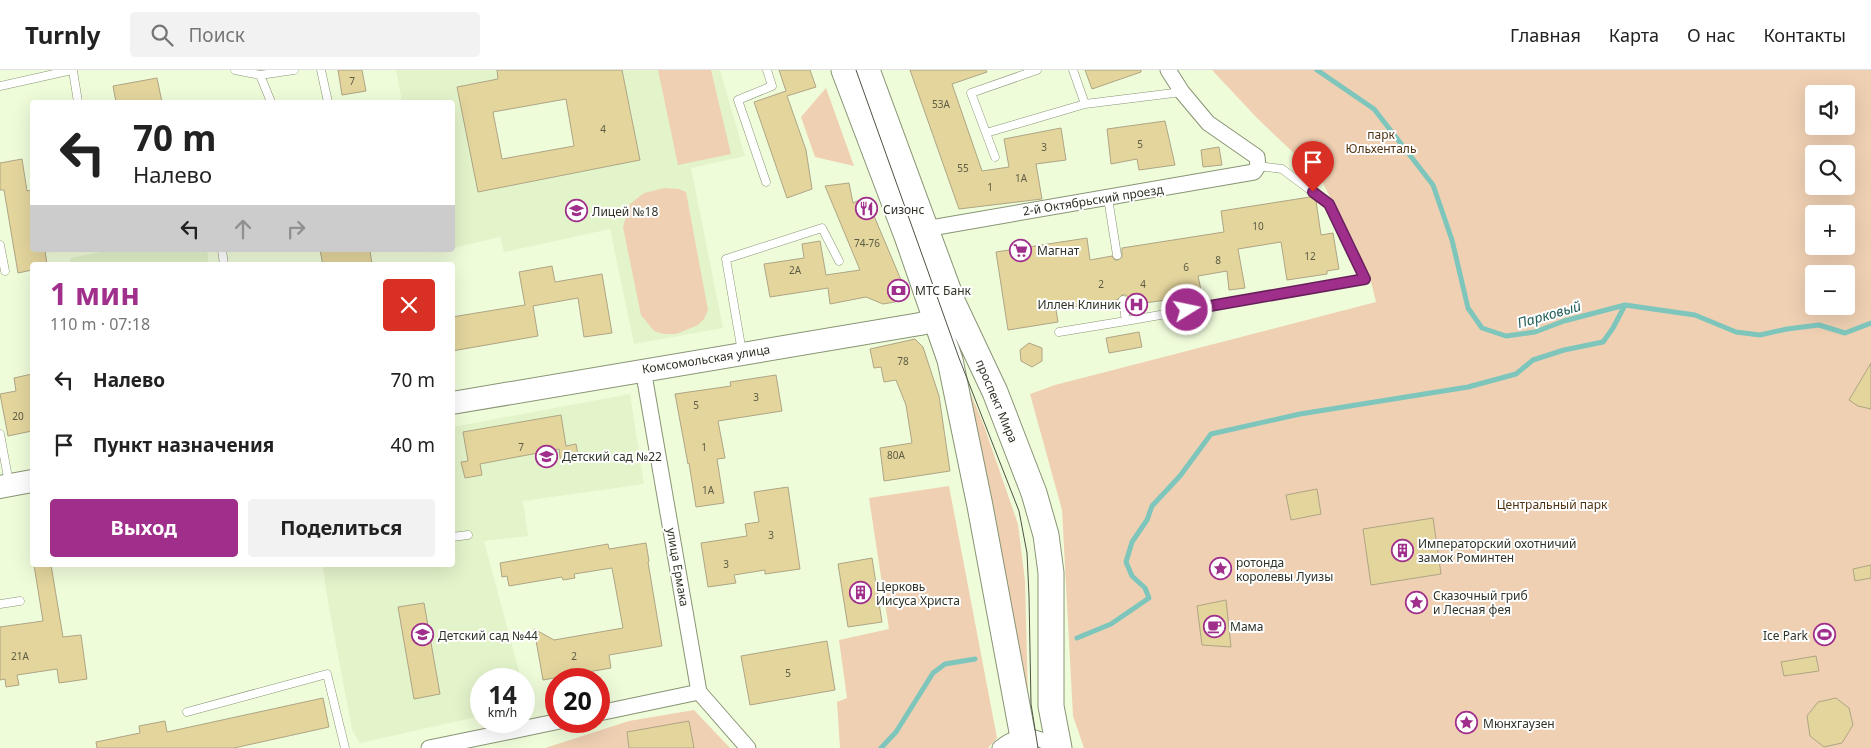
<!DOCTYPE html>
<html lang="ru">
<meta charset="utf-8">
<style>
:root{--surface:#fff;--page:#f2f2f2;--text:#222;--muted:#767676;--line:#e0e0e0;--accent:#a02f8c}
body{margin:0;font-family:"Noto Sans",sans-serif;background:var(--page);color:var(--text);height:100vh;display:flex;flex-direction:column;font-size:19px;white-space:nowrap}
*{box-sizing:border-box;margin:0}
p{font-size:16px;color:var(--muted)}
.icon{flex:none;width:28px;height:28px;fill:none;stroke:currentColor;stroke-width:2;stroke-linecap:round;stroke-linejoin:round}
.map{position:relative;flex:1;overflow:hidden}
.panel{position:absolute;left:30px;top:192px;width:425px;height:305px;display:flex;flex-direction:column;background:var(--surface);border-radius:5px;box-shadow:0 5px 20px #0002}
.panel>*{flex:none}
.banner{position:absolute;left:30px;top:30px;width:425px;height:152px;border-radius:5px;box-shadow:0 5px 20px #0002;background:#fff;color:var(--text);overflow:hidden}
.buttons{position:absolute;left:1805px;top:15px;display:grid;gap:10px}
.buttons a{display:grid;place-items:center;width:50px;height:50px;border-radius:5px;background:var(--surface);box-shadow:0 5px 20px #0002;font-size:25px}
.speed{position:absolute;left:470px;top:598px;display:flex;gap:10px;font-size:25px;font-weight:700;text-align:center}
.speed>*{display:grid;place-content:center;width:65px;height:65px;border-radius:50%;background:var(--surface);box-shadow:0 5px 20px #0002;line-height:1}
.speed small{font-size:12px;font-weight:400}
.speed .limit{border:8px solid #d22;background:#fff;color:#111}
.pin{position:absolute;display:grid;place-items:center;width:42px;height:42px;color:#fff;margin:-51px -21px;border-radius:50% 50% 50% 0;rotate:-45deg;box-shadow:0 0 5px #0007}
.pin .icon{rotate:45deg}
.me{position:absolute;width:55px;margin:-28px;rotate:80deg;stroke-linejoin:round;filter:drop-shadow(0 0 4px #0008)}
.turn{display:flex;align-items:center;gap:18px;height:105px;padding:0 20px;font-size:22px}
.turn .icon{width:65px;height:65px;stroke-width:2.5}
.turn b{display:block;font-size:35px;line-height:42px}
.lanes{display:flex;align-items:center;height:48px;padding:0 20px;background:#0003;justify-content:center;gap:25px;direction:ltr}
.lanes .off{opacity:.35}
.round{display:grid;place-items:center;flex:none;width:52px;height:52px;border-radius:5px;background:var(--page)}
.overview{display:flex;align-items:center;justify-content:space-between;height:85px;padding:0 20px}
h1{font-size:30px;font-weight:700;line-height:38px;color:var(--accent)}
.cta{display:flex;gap:10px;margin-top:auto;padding:10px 20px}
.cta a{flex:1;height:58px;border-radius:5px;background:var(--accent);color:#fff;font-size:20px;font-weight:700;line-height:58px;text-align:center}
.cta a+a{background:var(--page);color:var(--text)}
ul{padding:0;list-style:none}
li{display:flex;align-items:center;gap:15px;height:65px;padding:0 20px}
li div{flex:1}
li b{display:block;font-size:19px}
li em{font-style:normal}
header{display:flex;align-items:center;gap:30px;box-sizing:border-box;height:70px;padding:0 25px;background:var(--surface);border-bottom:1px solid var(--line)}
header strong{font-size:24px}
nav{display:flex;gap:28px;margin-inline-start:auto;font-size:18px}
.search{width:350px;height:45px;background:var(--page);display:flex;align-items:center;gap:12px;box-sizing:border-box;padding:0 18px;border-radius:5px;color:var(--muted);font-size:19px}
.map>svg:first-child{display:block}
.built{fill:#e3f3ca}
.green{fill:#efd0b3;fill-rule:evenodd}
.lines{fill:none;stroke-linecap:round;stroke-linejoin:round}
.stream{stroke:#7ec6bc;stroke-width:5}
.building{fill:#e4d59d;stroke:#aea584;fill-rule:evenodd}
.lane-casing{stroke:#889475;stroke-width:9}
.street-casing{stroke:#889475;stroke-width:17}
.secondary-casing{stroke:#889475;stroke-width:24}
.primary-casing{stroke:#889475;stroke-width:27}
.lane{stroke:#fff;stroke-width:8}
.street{stroke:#fff;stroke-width:15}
.secondary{stroke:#fff;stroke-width:22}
.primary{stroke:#fff;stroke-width:25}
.tram{stroke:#4c5342;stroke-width:1}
.route-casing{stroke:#681f5b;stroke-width:12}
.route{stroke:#a02f8c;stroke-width:9}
.labels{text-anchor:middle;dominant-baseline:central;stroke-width:4;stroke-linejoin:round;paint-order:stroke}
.number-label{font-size:10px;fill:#5c5c44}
.park-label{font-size:12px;fill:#513313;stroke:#fff}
.street-label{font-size:12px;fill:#2e3326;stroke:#fff}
.poi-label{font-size:12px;fill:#2e3326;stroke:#fff;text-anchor:start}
.water-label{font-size:14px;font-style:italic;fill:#225e57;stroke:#fff}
</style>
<header>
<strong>Turnly</strong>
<div class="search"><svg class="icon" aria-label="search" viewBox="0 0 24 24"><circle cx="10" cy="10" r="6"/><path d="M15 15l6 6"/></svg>Поиск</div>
<nav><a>Главная</a><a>Карта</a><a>О нас</a><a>Контакты</a></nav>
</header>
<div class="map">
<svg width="1871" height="678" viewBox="0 0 1871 678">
<rect width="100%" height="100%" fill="#effcda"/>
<path class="built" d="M396,0H542L458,17L479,122L640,90L622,0H720L745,86L691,98L723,258L634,274L610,159L504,182L500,167L453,178L452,32H402Z
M112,180H207L209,195H70V188Z
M630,324L644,414L523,431L528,466L484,471L521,609H481V646L360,673L352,660L326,521L323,495H452L453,357Z"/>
<path class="green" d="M658,0H711L731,84L678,95Z
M1212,0H1871V678H1084L1073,646L1062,440L1030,324L1055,315L1376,232L1371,212L1356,176L1320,108L1257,48ZM1814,24H1846V56H1814ZM1814,84H1846V116H1814ZM1814,144H1846V176H1814ZM1814,204H1846V236H1814Z
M826,18L854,96L815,87L801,47Z
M664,118L679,119L686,122L708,240L704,249L698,255L676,264H664L654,261L641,245L623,157L630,134L644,123Z
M960,297L984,356L1018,454L1025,511L1028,629Z
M949,416L997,668L988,678H840L837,632L847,628L839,570L889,559L869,428Z
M694,640L730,678H545L629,651Z"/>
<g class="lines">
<path class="stream" d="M1317,0L1374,39L1433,115L1452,170L1468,238L1482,258L1506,266L1535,262L1564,251L1625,235L1695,245L1736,262L1760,265L1787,259L1819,255L1845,263L1871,253
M1077,568L1111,554L1149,528L1145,518L1132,506L1126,492L1132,472L1147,450L1152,436L1180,406L1211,364L1300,344L1468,317L1516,304L1533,290L1564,280L1603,272L1613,258L1625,235
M881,678L896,662L933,603L945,594L975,589"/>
</g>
<path class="building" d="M338,0H362L366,21L342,25Z
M497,0H622L640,90L478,122L457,17L498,9ZM566,29L574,76L502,89L493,42Z
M779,0H810L816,17L787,26L806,80L812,119L787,128L754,32L786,21Z
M910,0H986L987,2L952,14L982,101L1009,97L1004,69L1061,58L1066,90L1036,94L1042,129L959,139Z
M1085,0H1141V2L1092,19Z
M157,8L162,32H116L113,16Z
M1165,51L1175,95L1139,100L1137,89L1111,94L1107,59Z
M1219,77L1222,95L1203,97L1201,80Z
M22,89L27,121L32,120V180H45L47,195H32V200L18,203L4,120H0V93Z
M849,113L853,133L866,127L904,217L902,226L895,232L883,234L866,227L830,234L828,218L770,227L764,194L804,188L802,174L820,171L826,205L860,200L825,116Z
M1310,127L1316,131L1321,165L1333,163L1339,199L1327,201V204L1287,210L1281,172L1238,179L1245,218L1229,220L1227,201L1198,206L1202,225L1130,235V229L1126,225H1122L1117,230L1056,240L1058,252L1008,260L996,182L1087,168L1090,190L1112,186L1115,190H1118L1122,187V178L1224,162L1221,141Z
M320,180H370L372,195H323Z
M552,196L555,212L602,204L612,263L584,267L578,228L533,236L538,266L452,281V247L525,235L519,202Z
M1139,262L1142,277L1109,283L1106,268Z
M915,269L923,277L939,326L950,401L884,411L880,378L912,373L906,335L896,310L884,312L881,297L874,298L870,279Z
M1029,273L1042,278V291L1032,297L1021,291L1020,280Z
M1871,293V339L1858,336L1849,330Z
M32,304V361L8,366L0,324L16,321L14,308Z
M776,305L782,341L718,351L725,388L717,389L724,433L696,437L689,393L688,394L675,324L731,316L730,312Z
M561,345L566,376L576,374L579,390L561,393L559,379L480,394L482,405L465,408L461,392L468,391L463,362Z
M788,417L800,499L765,504V500L734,505L736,513L708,517L701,473L747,466L745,454L759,452L754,422Z
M1317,419L1321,444L1291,450L1286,425Z
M1433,448L1441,504L1371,515L1363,459Z
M646,473L649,491L648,492L662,576L609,585L611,598L543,610L534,559L554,570L623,558L612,498L574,504L575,508L563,510L562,507L509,516L507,506L502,507L500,493L608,474L609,479Z
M872,488L882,552L848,557L838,494Z
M34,495H51L63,567L81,565L87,609L59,613L57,599L17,605L19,615L6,617L5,609L0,610V557L43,551Z
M1871,495V508L1855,511L1853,499Z
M1226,530L1231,577L1202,575L1197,536Z
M424,533L440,624L414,629L398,537Z
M827,571L835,620L750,635L741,586Z
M1816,586L1819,601L1784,606L1781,592Z
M323,628L329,657L234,678H97L96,672L140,663L139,656L165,651L167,662Z
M1836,628L1849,638L1853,655L1842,673L1824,677L1810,666L1807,646L1818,632Z
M689,651L694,678H629L627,662Z"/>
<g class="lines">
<defs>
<path id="lane" d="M235,0L260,5L271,32
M321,0L328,32
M1073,0L1085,34
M73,1L78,32
M260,5L294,0
M0,16L72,0
M986,63L1085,34L1182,22
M995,87L971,23L1037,0
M766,112L738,30L772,16L767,0
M1108,128L1117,185
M0,175L5,201
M222,180L224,195
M1126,251L1365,209L1329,134L1282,99L1258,96
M1059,262L1126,251L1123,230
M742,282L726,189L822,158L839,191
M0,364L9,413
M452,467L468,465
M0,534L20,531
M187,642L327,604L345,678"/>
<path id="street" d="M925,159L1254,102L1258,96L1257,87L1208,53L1182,22L1168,0
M643,299L699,622L748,678
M599,643L699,622
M429,678L560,651
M1000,678C1020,661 1037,666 1059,678"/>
<path id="secondary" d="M452,333L920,254L952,246
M0,417L32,411"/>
<path id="primary" d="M844,0L907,166L950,290L980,436L1025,678
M867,0L953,233L995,322L1034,423L1046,465L1051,503V636L1059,678"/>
</defs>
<use href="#lane" class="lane-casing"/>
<use href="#street" class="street-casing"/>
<use href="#secondary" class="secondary-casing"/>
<use href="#primary" class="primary-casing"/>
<use href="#lane" class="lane"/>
<use href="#street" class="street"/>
<use href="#secondary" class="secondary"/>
<use href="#primary" class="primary"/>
<path class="tram" d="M856,0L959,288L1019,441L1027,483L1029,526L1031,634L1038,678"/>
</g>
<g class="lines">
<defs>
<path id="route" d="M1187,240L1365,209L1329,134L1313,122"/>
</defs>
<use href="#route" class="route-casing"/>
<use href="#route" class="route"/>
</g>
<defs>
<symbol id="restaurant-ring" viewBox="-11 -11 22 22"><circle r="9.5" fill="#fff" stroke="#a02f8c" stroke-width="1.5"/><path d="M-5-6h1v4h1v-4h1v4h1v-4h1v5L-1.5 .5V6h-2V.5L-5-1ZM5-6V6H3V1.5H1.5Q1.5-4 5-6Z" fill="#a02f8c"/></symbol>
<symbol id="school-ring" viewBox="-11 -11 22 22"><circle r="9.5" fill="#fff" stroke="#a02f8c" stroke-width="1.5"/><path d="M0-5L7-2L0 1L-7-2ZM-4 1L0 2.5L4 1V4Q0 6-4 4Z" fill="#a02f8c"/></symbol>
<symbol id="supermarket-ring" viewBox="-11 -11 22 22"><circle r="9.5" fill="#fff" stroke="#a02f8c" stroke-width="1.5"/><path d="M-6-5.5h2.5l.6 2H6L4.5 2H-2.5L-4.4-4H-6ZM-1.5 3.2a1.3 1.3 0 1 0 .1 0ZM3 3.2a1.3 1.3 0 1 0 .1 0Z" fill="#a02f8c"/></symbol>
<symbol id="bank-ring" viewBox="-11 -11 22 22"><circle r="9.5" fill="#fff" stroke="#a02f8c" stroke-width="1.5"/><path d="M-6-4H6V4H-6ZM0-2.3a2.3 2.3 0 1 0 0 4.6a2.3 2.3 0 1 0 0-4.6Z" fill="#a02f8c"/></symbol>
<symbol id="hospital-ring" viewBox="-11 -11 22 22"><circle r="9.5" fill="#fff" stroke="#a02f8c" stroke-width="1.5"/><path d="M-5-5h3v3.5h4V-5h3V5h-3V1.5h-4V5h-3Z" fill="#a02f8c"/></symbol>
<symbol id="building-ring" viewBox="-11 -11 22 22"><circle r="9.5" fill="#fff" stroke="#a02f8c" stroke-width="1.5"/><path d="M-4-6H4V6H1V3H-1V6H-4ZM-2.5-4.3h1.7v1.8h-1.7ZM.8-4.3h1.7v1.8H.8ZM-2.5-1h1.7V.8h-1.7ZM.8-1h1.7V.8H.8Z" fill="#a02f8c"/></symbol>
<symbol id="sight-ring" viewBox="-11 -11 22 22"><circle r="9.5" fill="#fff" stroke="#a02f8c" stroke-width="1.5"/><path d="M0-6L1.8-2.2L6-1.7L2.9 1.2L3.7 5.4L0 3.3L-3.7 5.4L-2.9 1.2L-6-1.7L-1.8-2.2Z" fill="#a02f8c"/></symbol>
<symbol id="cafe-ring" viewBox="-11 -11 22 22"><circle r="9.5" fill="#fff" stroke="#a02f8c" stroke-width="1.5"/><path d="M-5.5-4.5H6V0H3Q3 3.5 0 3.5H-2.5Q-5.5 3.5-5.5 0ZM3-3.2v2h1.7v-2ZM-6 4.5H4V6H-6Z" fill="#a02f8c"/></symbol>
<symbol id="stadium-ring" viewBox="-11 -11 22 22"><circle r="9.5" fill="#fff" stroke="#a02f8c" stroke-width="1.5"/><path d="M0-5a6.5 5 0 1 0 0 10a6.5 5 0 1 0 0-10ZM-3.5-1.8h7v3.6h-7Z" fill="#a02f8c"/></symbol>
</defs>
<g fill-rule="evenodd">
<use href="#restaurant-ring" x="854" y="126" width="25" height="25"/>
<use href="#school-ring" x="564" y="128" width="25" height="25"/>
<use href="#supermarket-ring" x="1008" y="168" width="25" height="25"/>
<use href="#bank-ring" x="886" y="208" width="25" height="25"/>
<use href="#hospital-ring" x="1124" y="222" width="25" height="25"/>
<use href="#school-ring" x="534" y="374" width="25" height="25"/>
<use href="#building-ring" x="1390" y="468" width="25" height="25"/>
<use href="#sight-ring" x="1208" y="486" width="25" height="25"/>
<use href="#building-ring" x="848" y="510" width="25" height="25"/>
<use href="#sight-ring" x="1404" y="520" width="25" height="25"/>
<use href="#cafe-ring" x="1202" y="544" width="25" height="25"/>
<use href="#school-ring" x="410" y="552" width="25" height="25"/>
<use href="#stadium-ring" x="1812" y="552" width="25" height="25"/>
<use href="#sight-ring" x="1454" y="640" width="25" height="25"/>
</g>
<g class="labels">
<g class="number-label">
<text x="352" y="11">7</text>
<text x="941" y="34">53А</text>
<text x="603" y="59">4</text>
<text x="1140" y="74">5</text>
<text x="1044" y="77">3</text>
<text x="963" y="98">55</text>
<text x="1021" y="108">1А</text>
<text x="990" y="117">1</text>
<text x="1258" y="156">10</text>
<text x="867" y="173">74-76</text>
<text x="1310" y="186">12</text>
<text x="1218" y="190">8</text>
<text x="1186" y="197">6</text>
<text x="795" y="200">2А</text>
<text x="1101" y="214">2</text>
<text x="1143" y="214">4</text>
<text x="903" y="291">78</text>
<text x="756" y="327">3</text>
<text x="696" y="335">5</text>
<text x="18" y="346">20</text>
<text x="521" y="377">7</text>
<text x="704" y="377">1</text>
<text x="896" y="385">80А</text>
<text x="708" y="420">1А</text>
<text x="771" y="465">3</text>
<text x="726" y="494">3</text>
<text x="20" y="586">21А</text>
<text x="574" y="586">2</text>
<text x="788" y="603">5</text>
</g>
<g class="park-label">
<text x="1381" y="64">парк<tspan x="1381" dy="14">Юльхенталь</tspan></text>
<text x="1552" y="434">Центральный парк</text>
</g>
<g class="street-label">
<text transform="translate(1093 130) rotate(-9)">2-й Октябрьский проезд</text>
<text transform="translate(706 289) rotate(-9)">Комсомольская улица</text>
<text transform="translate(997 331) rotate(67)">проспект Мира</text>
<text transform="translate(678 497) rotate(80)">улица Ермака</text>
</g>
<g class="poi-label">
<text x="883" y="139">Сизонс</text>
<text x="592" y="141">Лицей №18</text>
<text x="1037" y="180">Магнат</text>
<text x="915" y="220">МТС Банк</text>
<text x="1121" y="234" text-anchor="end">Иллен Клиник</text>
<text x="562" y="386">Детский сад №22</text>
<text x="1418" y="473">Императорский охотничий<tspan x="1418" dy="14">замок Роминтен</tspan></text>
<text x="1236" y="492">ротонда<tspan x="1236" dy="14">королевы Луизы</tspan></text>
<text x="876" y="516">Церковь<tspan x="876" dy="14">Иисуса Христа</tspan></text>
<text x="1433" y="525">Сказочный гриб<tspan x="1433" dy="14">и Лесная фея</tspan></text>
<text x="1230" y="556">Мама</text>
<text x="438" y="565">Детский сад №44</text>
<text x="1808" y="565" text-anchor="end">Ice Park</text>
<text x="1483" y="653">Мюнхгаузен</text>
</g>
<g class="water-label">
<text transform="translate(1549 244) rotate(-16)">Парковый</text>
</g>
</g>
</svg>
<div class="buttons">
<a><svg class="icon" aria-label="sound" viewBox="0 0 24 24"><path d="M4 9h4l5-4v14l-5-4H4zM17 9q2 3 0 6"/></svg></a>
<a><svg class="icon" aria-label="search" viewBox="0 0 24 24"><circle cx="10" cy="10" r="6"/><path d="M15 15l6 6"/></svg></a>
<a>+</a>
<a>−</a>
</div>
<div class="speed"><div>14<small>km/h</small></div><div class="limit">20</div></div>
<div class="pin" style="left:1313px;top:122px;background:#d93025"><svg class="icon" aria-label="arrive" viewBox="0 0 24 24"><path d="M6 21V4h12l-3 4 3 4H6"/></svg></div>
<svg class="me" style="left:1187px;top:240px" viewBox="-20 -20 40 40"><circle r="17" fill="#a02f8c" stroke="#fff" stroke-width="3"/><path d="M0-11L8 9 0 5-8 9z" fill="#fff"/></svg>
<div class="banner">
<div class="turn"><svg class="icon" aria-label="left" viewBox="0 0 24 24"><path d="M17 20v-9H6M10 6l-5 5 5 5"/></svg><div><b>70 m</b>Налево</div></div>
<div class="lanes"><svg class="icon" aria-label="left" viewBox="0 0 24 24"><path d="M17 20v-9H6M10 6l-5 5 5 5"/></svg><svg class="icon off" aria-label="ahead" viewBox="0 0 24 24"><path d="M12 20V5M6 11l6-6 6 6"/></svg><svg class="icon off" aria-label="right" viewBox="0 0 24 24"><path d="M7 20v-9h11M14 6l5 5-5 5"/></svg></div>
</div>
<section class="panel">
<div class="overview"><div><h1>1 мин</h1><p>110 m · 07:18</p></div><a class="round" style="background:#d93025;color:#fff"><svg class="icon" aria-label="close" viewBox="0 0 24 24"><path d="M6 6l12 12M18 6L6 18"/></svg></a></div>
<ul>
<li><svg class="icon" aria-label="left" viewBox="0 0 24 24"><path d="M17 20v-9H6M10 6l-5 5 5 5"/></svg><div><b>Налево</b></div><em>70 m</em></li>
<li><svg class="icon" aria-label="arrive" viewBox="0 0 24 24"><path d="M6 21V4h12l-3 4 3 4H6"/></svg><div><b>Пункт назначения</b></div><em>40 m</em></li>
</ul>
<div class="cta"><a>Выход</a><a>Поделиться</a></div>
</section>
</div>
